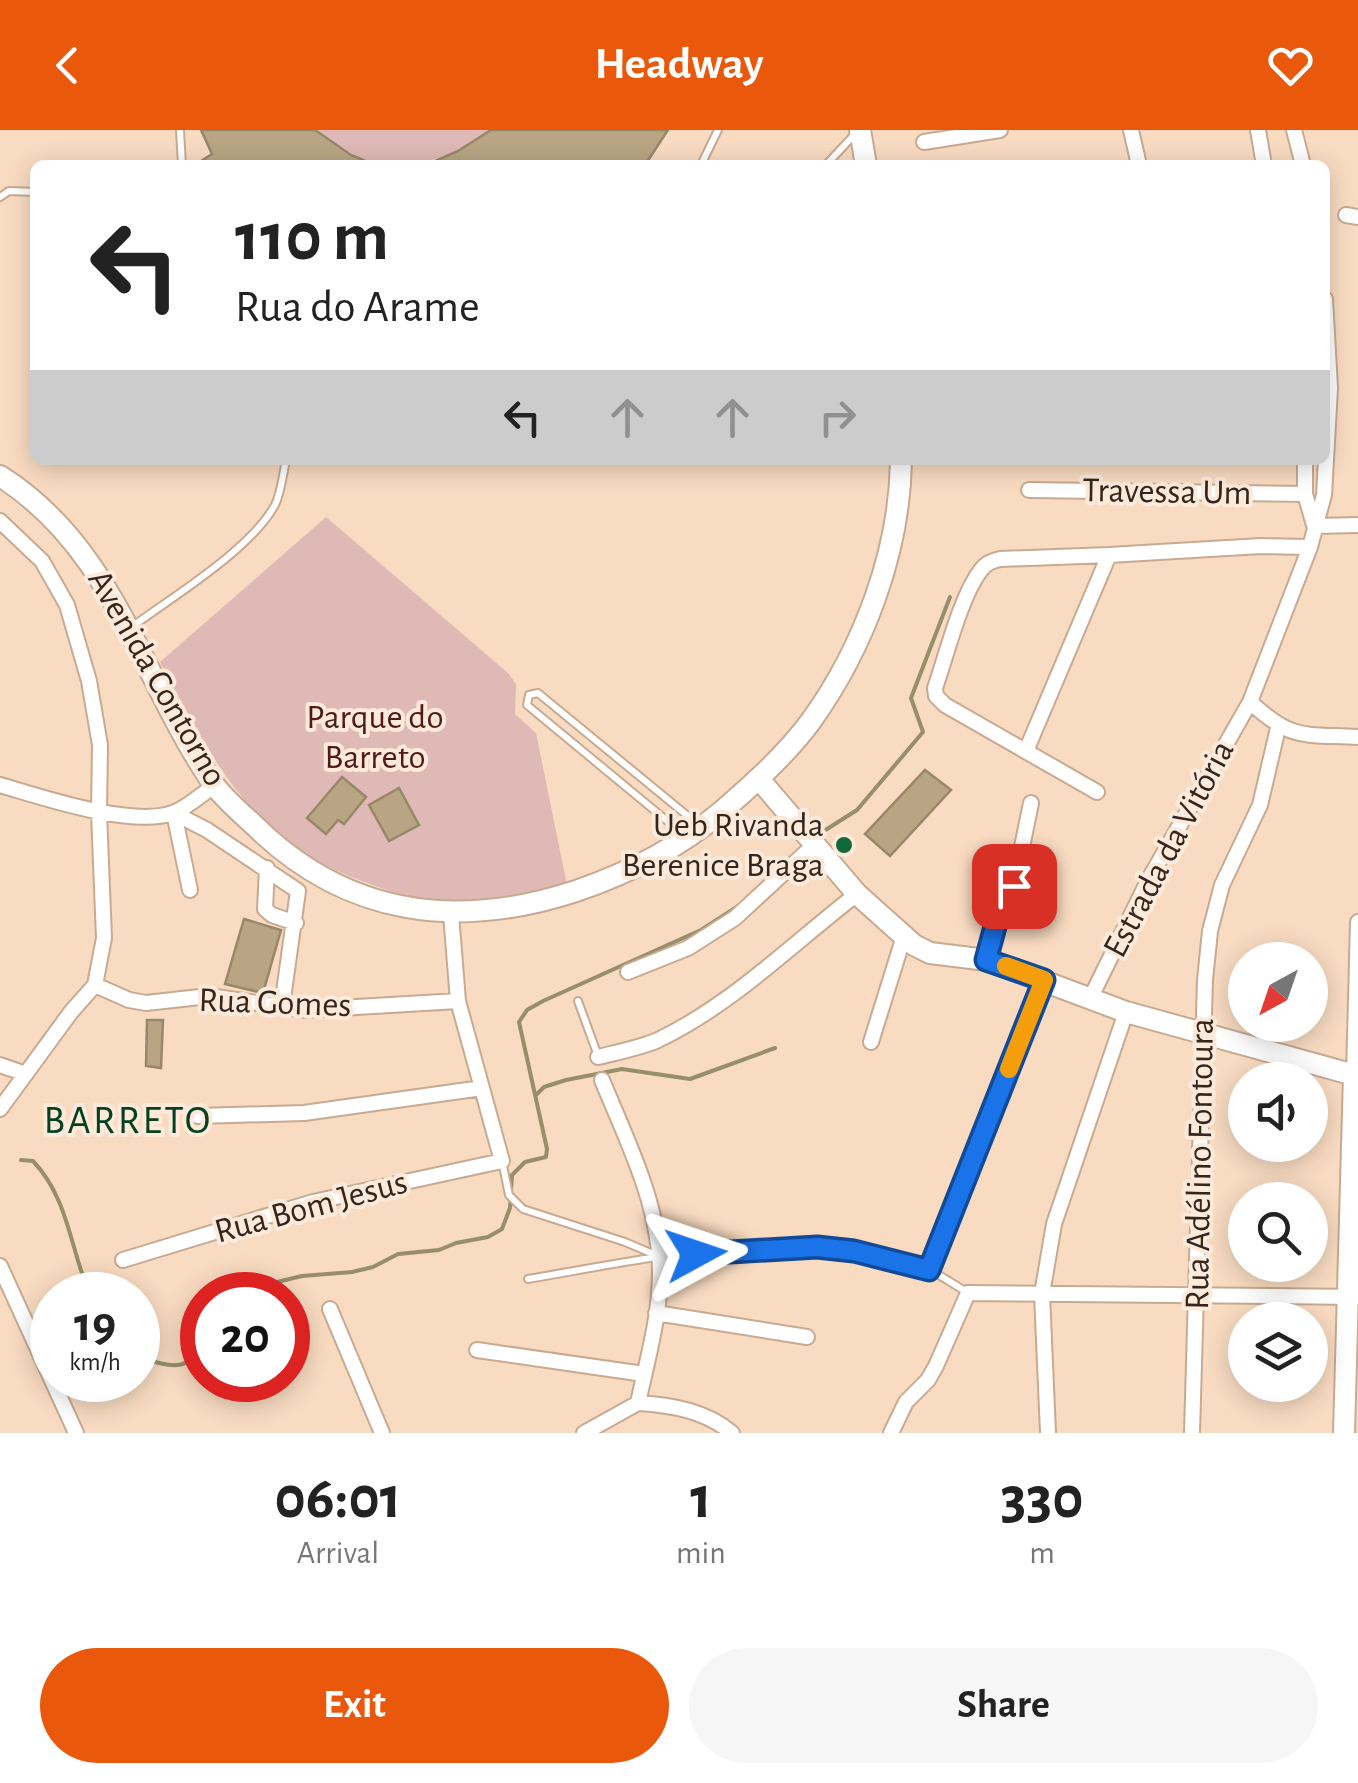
<!DOCTYPE html>
<meta charset="utf-8">
<style>
:root{--surface:#fff;--page:#f6f6f6;--text:#222;--muted:#767676;--accent:#ea580c}
body{margin:0;font-family:"Alegreya Sans",sans-serif;background:var(--page);color:var(--text);height:100vh;display:flex;flex-direction:column;font-size:38px;white-space:nowrap}
*{box-sizing:border-box;margin:0}
p{font-size:32px;color:var(--muted)}
.icon{flex:none;width:55px;height:55px;fill:none;stroke:currentColor;stroke-width:2;stroke-linecap:round;stroke-linejoin:round}
.map{position:relative;height:1303px;overflow:hidden}
.details{display:flex;flex-direction:column;background:var(--surface);flex:1}
.details>*{flex:none}
.banner{position:absolute;left:30px;top:30px;width:1300px;height:305px;border-radius:15px;box-shadow:0 5px 25px #0003;background:#fff;color:var(--text);overflow:hidden}
.needle{width:65px;rotate:220deg}
.tools{position:absolute;left:1228px;top:812px;display:grid;gap:20px}
.tools a{display:grid;place-items:center;width:100px;height:100px;border-radius:50%;background:var(--surface);box-shadow:0 5px 25px #0003;font-size:50px}
.speed{position:absolute;left:30px;top:1142px;display:flex;gap:20px;font-size:50px;font-weight:700;text-align:center}
.speed>*{display:grid;place-content:center;width:130px;height:130px;border-radius:50%;background:var(--surface);box-shadow:0 5px 25px #0003;line-height:1}
.speed small{font-size:25px;font-weight:400}
.speed .limit{border:15px solid #d22;background:#fff;color:#111}
.pin{position:absolute;display:grid;place-items:center;width:85px;height:85px;color:#fff;margin:-42px;border-radius:20px;box-shadow:0 5px 15px #0006}
.me{position:absolute;width:110px;margin:-55px;rotate:85deg;stroke-linejoin:round;filter:drop-shadow(0 0 8px #0008)}
.turn{display:flex;align-items:center;gap:35px;height:210px;padding:0 40px;font-size:45px}
.turn .icon{width:130px;height:130px;stroke-width:2.5}
.turn b{display:block;font-size:70px;line-height:85px}
.lanes{display:flex;align-items:center;height:95px;padding:0 40px;background:#0003;justify-content:center;gap:50px;direction:ltr}
.lanes .off{opacity:.35}
.eta{display:flex;justify-content:space-evenly;align-items:center;height:170px;text-align:center}
.eta b{font-size:60px;font-weight:700;line-height:70px}
.cta{display:flex;gap:20px;margin-top:auto;padding:20px 40px}
.cta a{flex:1;height:115px;border-radius:60px;background:var(--accent);color:#fff;font-size:40px;font-weight:700;line-height:115px;text-align:center}
.cta a+a{background:var(--page);color:var(--text)}
header{display:flex;justify-content:space-between;align-items:center;height:130px;padding:0 40px;background:var(--accent);color:#fff;font-size:45px;font-weight:700}
.map>svg:first-child{display:block}
.green{fill:#dfb9b5}
.lines{fill:none;stroke-linecap:round;stroke-linejoin:round}
.stream{stroke:#968f6a;stroke-width:4}
.building{fill:#b9a583;stroke:#998769;stroke-width:2.5}
.lane-casing{stroke:#c8aa92;stroke-width:10}
.street-casing{stroke:#c8aa92;stroke-width:18}
.secondary-casing{stroke:#c8aa92;stroke-width:24}
.lane{stroke:#fff;stroke-width:6}
.street{stroke:#fff;stroke-width:14}
.secondary{stroke:#fff;stroke-width:20}
.route-casing{stroke:#114b97;stroke-width:25}
.route{stroke:#1a73e8;stroke-width:18}
.slow{stroke:#f59e0b;stroke-width:18}
.poi-dot{fill:#136738;stroke:#fdeadb;stroke-width:4}
.labels{text-anchor:middle;dominant-baseline:central;stroke-width:8;stroke-linejoin:round;paint-order:stroke}
.street-label{font-size:35px;fill:#32261d;stroke:#fdeadb}
.park-label{font-size:35px;fill:#501a18;stroke:#fdeadb}
.poi-label{font-size:35px;fill:#32261d;stroke:#fdeadb;text-anchor:end}
.quarter-label{font-size:40px;letter-spacing:2.5px;fill:#054020;stroke:#fdeadb}
</style>
<header><svg class="icon" aria-label="back" viewBox="0 0 24 24"><path d="M15 5l-7 7 7 7"/></svg>Headway<svg class="icon" aria-label="heart" viewBox="0 0 24 24"><path d="M12 20l-8-8c-3-5 5-10 8-4 3-6 11-1 8 4z"/></svg></header>
<div class="map">
<svg width="1358" height="1303" viewBox="0 0 1358 1303">
<rect width="100%" height="100%" fill="#f9dbc1"/>
<path class="green" d="M315,0H491C431,42 374,51 315,0Z
M326,387L508,543L516,554L515,584L536,603L567,755C530,760 491,771 453,772C428,774 401,765 378,757C254,716 218,640 160,532Z"/>
<g class="lines">
<path class="stream" d="M816,706L857,680L923,602L911,568L950,467
M536,965L544,957L566,950L622,939L690,949L775,918
M21,1030L33,1031C69,1069 70,1119 90,1165
M263,1165L273,1153L302,1146L352,1142L373,1137L398,1124L439,1120L456,1113L488,1107L502,1099L510,1078L512,1045L525,1032L546,1027L547,1019L519,892L527,880L543,871L701,800L743,773
M138,1225C148,1231 174,1239 185,1233C192,1229 197,1220 202,1215"/>
</g>
<path class="building" d="M201,0H315L351,25L375,35H195L212,24Z
M491,0H668L645,35H426L458,21Z
M925,640L951,660L890,726L865,704Z
M342,647L366,667L344,694L338,690L326,704L307,688Z
M399,658L419,695L389,711L369,675Z
M244,789L281,800L263,863L225,854Z
M147,890H163L161,938L146,936Z"/>
<g class="lines">
<defs>
<path id="lane" d="M180,0L182,35
M701,35L718,0
M826,35L854,5
M0,67L9,61L35,62
M133,496C174,466 251,419 275,375C281,363 283,344 286,330
M683,704L527,575L529,565L538,563L700,696
M578,871L598,926
M502,1031L509,1065L523,1079L625,1112L658,1126
M528,1149C656,1127 799,1094 926,1139C940,1144 954,1155 967,1162"/>
<path id="street" d="M1131,0L1139,35
M1258,0L1264,35
M1294,0L1303,35
M924,12L1000,0
M1346,85L1358,87
M1305,330V364L1314,395
M1029,360L1305,364
M0,391L42,431L67,475L89,551L100,615L99,683L104,808L95,855L71,882L0,979
M1315,396L1358,395
M1250,572C1293,611 1302,604 1358,607
M1026,621L1109,425L1261,416L1310,417
M0,655C41,667 135,699 175,682C188,677 202,664 214,656
M1097,662L945,575L936,566L935,558C946,527 961,465 981,440C986,433 992,431 1000,429L1109,425
M174,683L207,700L298,761L282,876
M174,683L190,760
M267,738L265,779L272,785L296,793
M987,830L996,793L1014,756L1031,673
M628,842L688,818L735,788L814,715
M95,855L129,870L146,873L209,866L306,880L458,871
M1091,867L1148,751L1250,572L1310,417L1324,365L1330,258L1325,169
M871,912L904,806
M598,927C618,922 640,918 658,910C733,874 792,814 857,764
M0,935L26,944
M1354,945L1358,792
M602,950C627,1011 660,1075 660,1143C660,1186 647,1231 638,1273
M198,986L304,983L482,958
M123,1130L313,1072L502,1031L458,871L451,784
M0,1136L76,1303
M929,1140L1044,849
M330,1179L382,1303
M656,1183L807,1207
M477,1220L644,1244
M638,1273C672,1275 706,1281 732,1303
M584,1303L638,1273
M891,1303L906,1272L928,1250L936,1236L968,1163L1358,1167
M1048,1303L1042,1164L1054,1094L1126,882
M1192,1303L1205,850L1210,801L1222,755L1260,675L1278,598"/>
<path id="secondary" d="M860,0L866,35
M0,346C114,418 140,546 212,652C223,668 240,682 254,695C346,786 457,800 576,761C629,743 677,719 721,682C753,654 785,626 811,591C864,517 900,421 901,330
M759,649L857,764L914,815L930,823L987,830L1126,882L1358,946
M1344,1303L1354,945"/>
</defs>
<use href="#lane" class="lane-casing"/>
<use href="#street" class="street-casing"/>
<use href="#secondary" class="secondary-casing"/>
<use href="#lane" class="lane"/>
<use href="#street" class="street"/>
<use href="#secondary" class="secondary"/>
</g>
<g class="lines">
<defs>
<path id="route" d="M696,1124L817,1117L854,1121L929,1140L1044,850L986,830L996,793L1014,756"/>
</defs>
<use href="#route" class="route-casing"/>
<use href="#route" class="route"/>
<path class="slow" d="M1006,836L1044,850L1009,939"/>
</g>
<circle class="poi-dot" cx="844" cy="715" r="10"/>
<g class="labels">
<g class="street-label">
<text transform="translate(1167 362) rotate(1)">Travessa Um</text>
<text transform="translate(157 548) rotate(60)">Avenida Contorno</text>
<text transform="translate(1169 719) rotate(-62)">Estrada da Vitória</text>
<text transform="translate(275 873) rotate(2)">Rua Gomes</text>
<text transform="translate(1200 1034) rotate(-89)">Rua Adélino Fontoura</text>
<text transform="translate(311 1077) rotate(-15)">Rua Bom Jesus</text>
</g>
<g class="park-label">
<text x="375" y="587">Parque do<tspan x="375" dy="40">Barreto</tspan></text>
</g>
<g class="poi-label">
<text x="824" y="695">Ueb Rivanda<tspan x="824" dy="40">Berenice Braga</tspan></text>
</g>
<g class="quarter-label">
<text x="128" y="991">BARRETO</text>
</g>
</g>
</svg>
<div class="tools">
<a><svg class="needle" viewBox="-14 -14 28 28"><path d="M0-13l5 13h-10z" fill="#e53935"/><path d="M0 13l5-13h-10z" fill="#767676"/></svg></a>
<a><svg class="icon" aria-label="sound" viewBox="0 0 24 24"><path d="M4 9h4l5-4v14l-5-4H4zM17 9q2 3 0 6"/></svg></a>
<a><svg class="icon" aria-label="search" viewBox="0 0 24 24"><circle cx="10" cy="10" r="6"/><path d="M15 15l6 6"/></svg></a>
<a><svg class="icon" aria-label="layers" viewBox="0 0 24 24"><path d="M12 4l9 5-9 5-9-5zM3 14l9 5 9-5"/></svg></a>
</div>
<div class="speed"><div>19<small>km/h</small></div><div class="limit">20</div></div>
<div class="pin" style="left:1014px;top:756px;background:#d93025"><svg class="icon" aria-label="arrive" viewBox="0 0 24 24"><path d="M6 21V4h12l-3 4 3 4H6"/></svg></div>
<svg class="me" style="left:696px;top:1124px" viewBox="-20 -20 40 40"><path d="M0-17L14 15 0 8-14 15z" fill="#1a73e8" stroke="#fff" stroke-width="4"/></svg>
<div class="banner">
<div class="turn"><svg class="icon" aria-label="left" viewBox="0 0 24 24"><path d="M17 20v-9H6M10 6l-5 5 5 5"/></svg><div><b>110 m</b>Rua do Arame</div></div>
<div class="lanes"><svg class="icon" aria-label="left" viewBox="0 0 24 24"><path d="M17 20v-9H6M10 6l-5 5 5 5"/></svg><svg class="icon off" aria-label="ahead" viewBox="0 0 24 24"><path d="M12 20V5M6 11l6-6 6 6"/></svg><svg class="icon off" aria-label="ahead" viewBox="0 0 24 24"><path d="M12 20V5M6 11l6-6 6 6"/></svg><svg class="icon off" aria-label="right" viewBox="0 0 24 24"><path d="M7 20v-9h11M14 6l5 5-5 5"/></svg></div>
</div>
</div>
<section class="details">
<div class="eta">
<div><b>06:01</b><p>Arrival</p></div>
<div><b>1</b><p>min</p></div>
<div><b>330</b><p>m</p></div>
</div>
<div class="cta"><a>Exit</a><a>Share</a></div>
</section>
